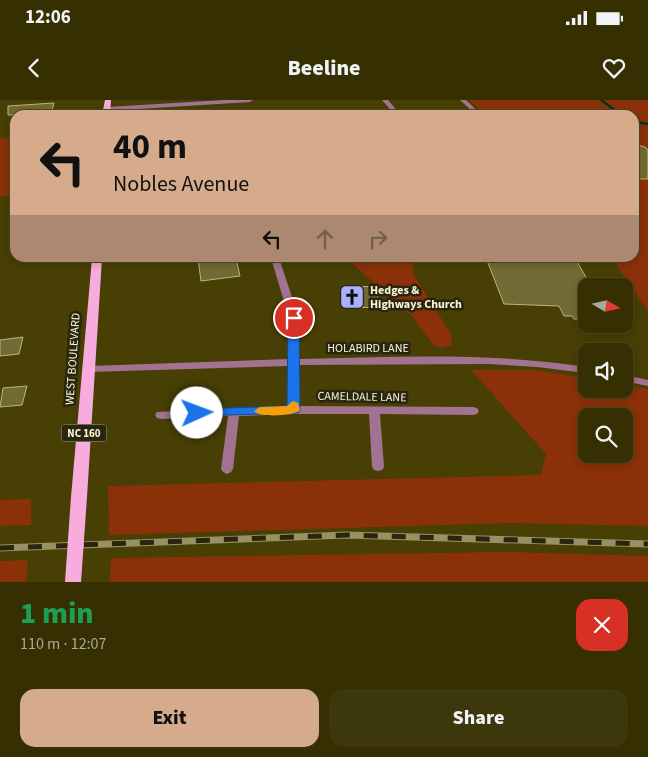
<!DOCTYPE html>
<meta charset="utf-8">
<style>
:root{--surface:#352f02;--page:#3d370c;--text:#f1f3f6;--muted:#aaa999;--line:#4f4a24;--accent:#d6ab8b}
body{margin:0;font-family:"Source Sans 3",sans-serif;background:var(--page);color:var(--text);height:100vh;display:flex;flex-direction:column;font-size:19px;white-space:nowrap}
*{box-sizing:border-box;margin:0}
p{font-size:16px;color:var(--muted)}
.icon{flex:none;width:28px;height:28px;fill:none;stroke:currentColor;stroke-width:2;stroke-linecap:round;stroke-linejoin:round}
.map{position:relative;height:482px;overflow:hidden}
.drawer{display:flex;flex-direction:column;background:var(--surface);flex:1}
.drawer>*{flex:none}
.top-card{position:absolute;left:10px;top:10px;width:629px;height:152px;border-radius:15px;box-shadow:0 2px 8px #0003,0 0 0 1px var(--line);background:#d6ab8b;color:#111;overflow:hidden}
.needle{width:32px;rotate:99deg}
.fabs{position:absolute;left:578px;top:178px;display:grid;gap:10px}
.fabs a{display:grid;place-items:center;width:55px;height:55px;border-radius:10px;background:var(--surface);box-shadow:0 2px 8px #0003,0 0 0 1px var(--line);font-size:25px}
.pin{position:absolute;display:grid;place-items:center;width:42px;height:42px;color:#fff;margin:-21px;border:2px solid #fff;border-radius:50%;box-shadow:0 1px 5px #0007}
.me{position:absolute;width:55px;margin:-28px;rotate:88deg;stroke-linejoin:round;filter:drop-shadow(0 0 4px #0008)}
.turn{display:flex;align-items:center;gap:18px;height:105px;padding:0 20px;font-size:22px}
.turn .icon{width:65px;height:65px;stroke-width:2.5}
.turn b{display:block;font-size:35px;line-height:42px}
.lanes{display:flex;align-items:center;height:48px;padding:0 20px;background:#0003;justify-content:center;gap:25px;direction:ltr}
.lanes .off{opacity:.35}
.round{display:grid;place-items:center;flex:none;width:52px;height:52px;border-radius:15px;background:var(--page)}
.overview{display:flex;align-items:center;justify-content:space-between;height:85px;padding:0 20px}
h1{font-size:30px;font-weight:800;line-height:38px;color:#1e9e55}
.action{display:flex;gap:10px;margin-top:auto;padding:10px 20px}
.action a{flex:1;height:58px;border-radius:15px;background:var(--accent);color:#111;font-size:20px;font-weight:800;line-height:58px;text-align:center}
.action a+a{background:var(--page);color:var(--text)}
.status{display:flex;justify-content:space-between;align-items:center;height:35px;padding:0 25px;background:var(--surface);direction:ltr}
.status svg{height:14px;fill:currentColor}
header{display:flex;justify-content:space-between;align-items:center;height:65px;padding:0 20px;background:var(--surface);font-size:22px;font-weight:800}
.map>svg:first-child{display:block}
.green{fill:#8a3109;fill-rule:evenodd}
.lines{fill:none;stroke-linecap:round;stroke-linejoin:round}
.stream{stroke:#033521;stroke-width:2.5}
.building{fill:#726a34;stroke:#bdb57e}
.street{fill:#a17391;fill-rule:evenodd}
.primary{fill:#f7acdd;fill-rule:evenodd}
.rail-casing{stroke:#979163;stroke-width:7}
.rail{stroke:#29250f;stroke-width:5;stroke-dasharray:14;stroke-linecap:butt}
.primary-bridge{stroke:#f7acdd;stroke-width:16}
.route{fill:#1a73e8;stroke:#114b97}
.slow{fill:#f59e0b}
.labels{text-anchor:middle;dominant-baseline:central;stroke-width:5;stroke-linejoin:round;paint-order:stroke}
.shield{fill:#29250f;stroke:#bab69c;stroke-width:1}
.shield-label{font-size:11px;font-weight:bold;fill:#f8f4d8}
.poi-label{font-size:12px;font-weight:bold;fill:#f8f4d8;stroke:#29250f;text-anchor:start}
.street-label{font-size:12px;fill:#f8f4d8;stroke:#29250f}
</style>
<div class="status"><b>12:06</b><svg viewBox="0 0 49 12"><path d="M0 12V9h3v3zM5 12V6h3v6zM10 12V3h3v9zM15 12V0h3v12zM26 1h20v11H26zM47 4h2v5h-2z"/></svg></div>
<header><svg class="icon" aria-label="back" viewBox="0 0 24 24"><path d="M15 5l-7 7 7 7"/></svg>Beeline<svg class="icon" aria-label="heart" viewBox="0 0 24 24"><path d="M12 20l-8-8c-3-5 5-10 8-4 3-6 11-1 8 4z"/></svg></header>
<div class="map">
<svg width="648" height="482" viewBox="0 0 648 482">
<rect width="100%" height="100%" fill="#473f03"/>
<path class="green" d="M469,0H648V212L612,158H634V15H485Z
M0,38L15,39V95L0,96Z
M346,158H411L414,175L451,234L452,245L441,248L433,245L412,216Z
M471,270H534L586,278V289H624V284L648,289V426L510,423L109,435L108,386L541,375L546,354ZM624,316V354H586V316Z
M31,399V425L0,426V400Z
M505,452L648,456V482H110L111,458Z
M28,460L26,482H0V461Z"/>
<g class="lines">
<path class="stream" d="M601,0L616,11L615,15
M634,22L648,24"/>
</g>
<path class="building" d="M54,3L51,15H8V6Z
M634,44L645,47L648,50V79H634Z
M198,158H236L240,176L201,181Z
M486,158H575L591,186H586V219H574L572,216H564L559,206L504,204Z
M375,186L380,207L349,208L343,188Z
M23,237L19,254L0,256V240Z
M27,286L22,305L0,307L3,288Z"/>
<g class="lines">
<path class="street" d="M224,0H253L250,2L107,11L104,9L107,7Z
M382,0H388L401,15H395Z
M460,0H466L482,15H476Z
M271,158H279L299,218V259C394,257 492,252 586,267V273L537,267L488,264L299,265L300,306L473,307L477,308L479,311L477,314L473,315L380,314L384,367L382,370L378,371L374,370L372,367L369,314H294L239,316L233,369L231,372L227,374L223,372L221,369L228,316L161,319L157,318L155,315L157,312L288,306L289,266L89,272L84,269L89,266L289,259V218Z
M624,275L648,280V286L624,281Z"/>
<path class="primary" d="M105,0H111L110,15H102Z
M92,158H102L87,397L85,401L79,403L73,401L71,397Z"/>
<defs>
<path id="rail" d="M0,448L347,435L648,444"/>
</defs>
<use href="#rail" class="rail-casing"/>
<use href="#rail" class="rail"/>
<path class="primary-bridge" d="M73,482L79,397"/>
</g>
<path class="route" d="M294,215L299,218L300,310L298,313L193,316L191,313L197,309L287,306L288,218Z"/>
<path class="slow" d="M293,301L298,303L300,310C295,316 259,318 254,311L260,307L287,306Z"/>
<defs>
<symbol id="church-square" viewBox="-11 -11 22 22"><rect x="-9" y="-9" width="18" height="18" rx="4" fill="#aab0fb" stroke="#29250f"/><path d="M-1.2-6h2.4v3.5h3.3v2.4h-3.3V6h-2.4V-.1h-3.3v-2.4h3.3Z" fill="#111"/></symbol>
</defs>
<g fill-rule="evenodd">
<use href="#church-square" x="338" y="183" width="28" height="28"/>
</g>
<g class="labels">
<rect class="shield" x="61.5" y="324.5" width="45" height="17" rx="4"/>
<g class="shield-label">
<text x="84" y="333">NC 160</text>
</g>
<g class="poi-label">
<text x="370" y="190">Hedges &amp;<tspan x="370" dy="14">Highways Church</tspan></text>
</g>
<g class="street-label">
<text x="368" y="248">HOLABIRD LANE</text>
<text transform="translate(73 259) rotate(-86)">WEST BOULEVARD</text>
<text transform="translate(362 297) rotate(1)">CAMELDALE LANE</text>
</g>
</g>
</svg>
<div class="fabs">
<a><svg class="needle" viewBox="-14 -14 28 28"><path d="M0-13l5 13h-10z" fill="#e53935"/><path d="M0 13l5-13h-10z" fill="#aaa999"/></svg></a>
<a><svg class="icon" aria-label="sound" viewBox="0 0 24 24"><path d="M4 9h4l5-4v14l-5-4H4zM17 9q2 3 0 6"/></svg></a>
<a><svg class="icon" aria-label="search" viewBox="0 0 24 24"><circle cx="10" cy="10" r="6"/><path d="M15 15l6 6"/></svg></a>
</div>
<div class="pin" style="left:294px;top:218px;background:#d93025"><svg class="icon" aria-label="arrive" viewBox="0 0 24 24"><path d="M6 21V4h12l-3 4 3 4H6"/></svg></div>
<svg class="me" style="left:197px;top:313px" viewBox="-20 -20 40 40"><circle r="19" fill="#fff"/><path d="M0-13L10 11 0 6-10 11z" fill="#1a73e8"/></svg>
<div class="top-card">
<div class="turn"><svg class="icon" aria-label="left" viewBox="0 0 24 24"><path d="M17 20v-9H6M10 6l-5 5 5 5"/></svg><div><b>40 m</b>Nobles Avenue</div></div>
<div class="lanes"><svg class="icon" aria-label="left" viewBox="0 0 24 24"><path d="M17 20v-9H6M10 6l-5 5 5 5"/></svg><svg class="icon off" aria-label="ahead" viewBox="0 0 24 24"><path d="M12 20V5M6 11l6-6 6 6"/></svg><svg class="icon off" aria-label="right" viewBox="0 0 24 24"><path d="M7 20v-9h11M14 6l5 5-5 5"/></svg></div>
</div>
</div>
<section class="drawer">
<div class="overview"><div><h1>1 min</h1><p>110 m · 12:07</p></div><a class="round" style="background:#d93025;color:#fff"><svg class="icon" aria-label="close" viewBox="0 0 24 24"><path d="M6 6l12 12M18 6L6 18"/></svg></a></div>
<div class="action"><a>Exit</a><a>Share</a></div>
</section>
